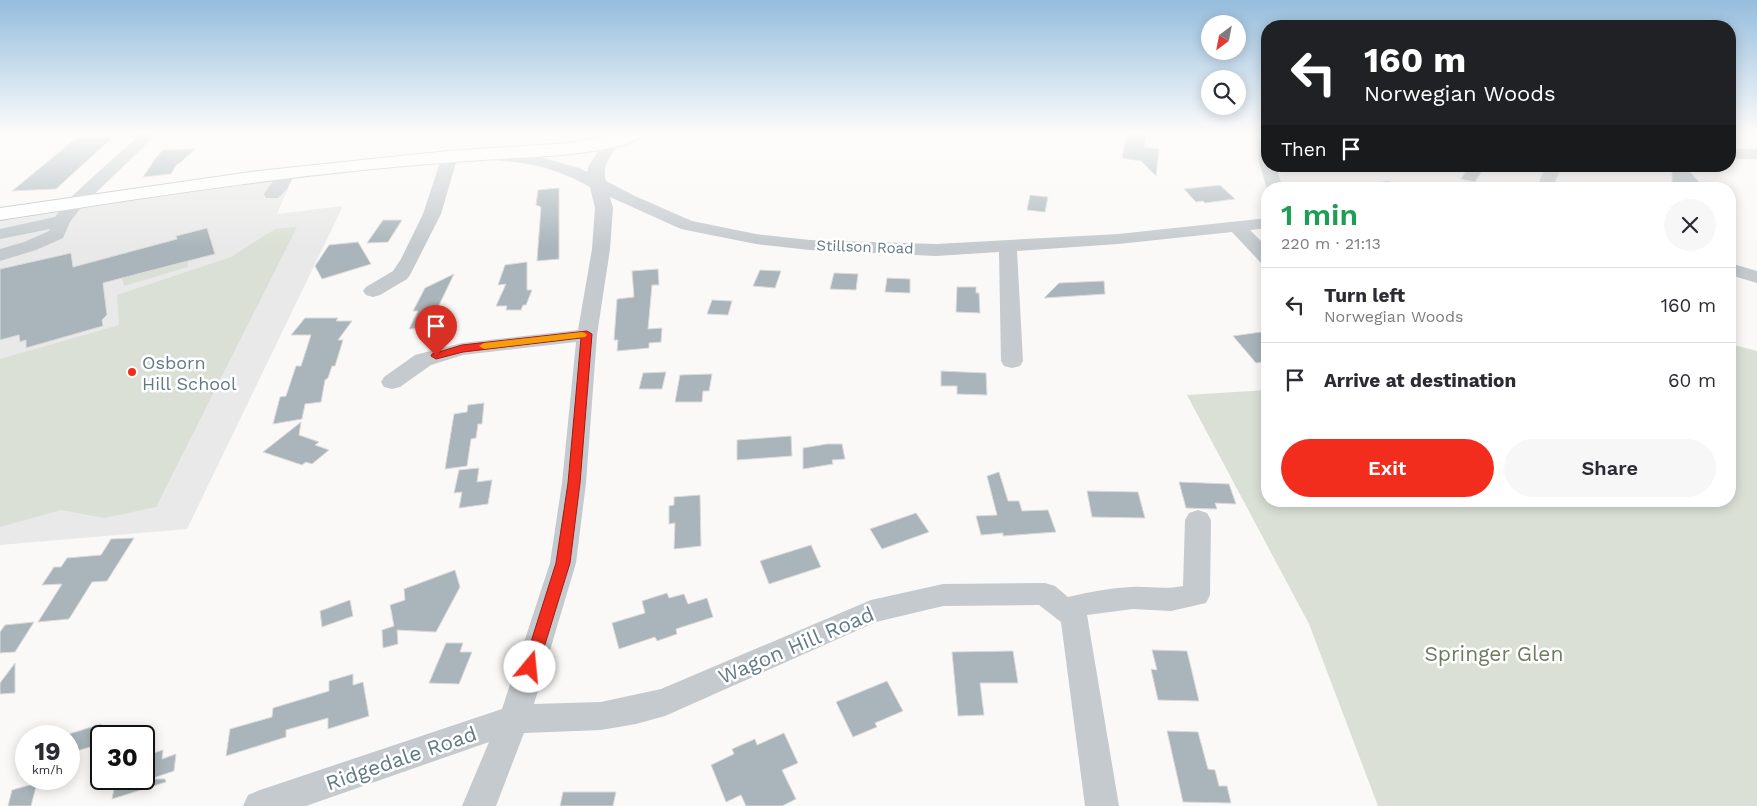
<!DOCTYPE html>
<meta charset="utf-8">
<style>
:root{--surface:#fff;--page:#f7f7f7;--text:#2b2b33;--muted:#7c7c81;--line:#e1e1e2;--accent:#f32d1e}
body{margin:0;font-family:"Work Sans",sans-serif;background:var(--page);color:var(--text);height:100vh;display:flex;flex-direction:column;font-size:19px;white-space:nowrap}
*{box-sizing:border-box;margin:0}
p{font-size:16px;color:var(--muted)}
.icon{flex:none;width:28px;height:28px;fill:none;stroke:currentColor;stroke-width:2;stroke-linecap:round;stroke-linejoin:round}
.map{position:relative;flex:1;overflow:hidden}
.panel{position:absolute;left:1261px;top:182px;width:475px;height:325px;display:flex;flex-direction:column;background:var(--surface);border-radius:20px;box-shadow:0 2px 12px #0003}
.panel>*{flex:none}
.hud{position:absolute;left:1261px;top:20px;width:475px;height:152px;border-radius:20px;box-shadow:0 2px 12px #0003;background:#202124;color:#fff;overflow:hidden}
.needle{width:32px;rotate:212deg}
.controls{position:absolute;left:1201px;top:15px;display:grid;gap:10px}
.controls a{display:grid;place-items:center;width:45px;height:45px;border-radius:50%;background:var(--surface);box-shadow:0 2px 12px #0003;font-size:25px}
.speed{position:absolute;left:15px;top:725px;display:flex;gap:10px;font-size:25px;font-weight:700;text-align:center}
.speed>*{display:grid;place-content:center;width:65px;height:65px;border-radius:50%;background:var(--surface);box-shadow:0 2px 12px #0003;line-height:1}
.speed small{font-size:12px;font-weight:400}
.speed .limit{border:2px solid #111;border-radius:8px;background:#fff;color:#111}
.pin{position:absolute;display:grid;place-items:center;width:42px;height:42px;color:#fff;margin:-51px -21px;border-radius:50% 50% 50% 0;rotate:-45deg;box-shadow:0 0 5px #0007}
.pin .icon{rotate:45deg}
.me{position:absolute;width:55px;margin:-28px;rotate:17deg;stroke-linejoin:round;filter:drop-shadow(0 0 4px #0008)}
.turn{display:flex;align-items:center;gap:18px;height:105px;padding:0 20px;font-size:22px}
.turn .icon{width:65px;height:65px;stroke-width:2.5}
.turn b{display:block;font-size:35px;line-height:42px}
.then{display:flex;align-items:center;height:48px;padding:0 20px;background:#0003;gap:10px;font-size:19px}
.round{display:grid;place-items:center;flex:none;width:52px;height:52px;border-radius:26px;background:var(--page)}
.summary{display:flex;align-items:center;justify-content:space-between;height:85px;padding:0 20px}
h1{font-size:30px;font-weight:600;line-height:38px;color:#1e9e55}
.action{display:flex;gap:10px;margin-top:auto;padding:10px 20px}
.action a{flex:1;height:58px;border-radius:30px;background:var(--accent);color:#fff;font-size:20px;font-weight:600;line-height:58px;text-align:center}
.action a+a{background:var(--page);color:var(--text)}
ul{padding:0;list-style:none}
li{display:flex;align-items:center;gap:15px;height:75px;padding:0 20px;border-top:1px solid var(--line)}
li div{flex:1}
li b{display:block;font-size:19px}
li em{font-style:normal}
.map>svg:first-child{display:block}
.built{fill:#e8e9e8}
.green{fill:#dbe0d6}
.building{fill:#a9b5ba;stroke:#dcdbd9}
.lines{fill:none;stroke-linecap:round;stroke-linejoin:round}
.major-casing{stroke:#b5bcc0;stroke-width:2}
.minor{fill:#c4cacd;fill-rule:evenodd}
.major{fill:#fff;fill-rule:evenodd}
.route{fill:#f32d1e;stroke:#9e1d14}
.slow{fill:#f59e0b}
.poi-dot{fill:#f32d1e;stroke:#fff;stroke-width:2}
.labels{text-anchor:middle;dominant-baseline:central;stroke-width:5;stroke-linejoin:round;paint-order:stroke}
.far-street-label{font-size:15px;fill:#627a85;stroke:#fff}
.poi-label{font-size:18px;fill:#627a85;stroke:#fff;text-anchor:start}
.near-street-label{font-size:21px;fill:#627a85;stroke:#fff}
.near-park-label{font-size:21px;fill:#6b7b62;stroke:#fff}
</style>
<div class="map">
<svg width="1757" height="806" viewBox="0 0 1757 806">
<rect width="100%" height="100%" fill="#faf9f7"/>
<path class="built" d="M295,173L277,214L343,206L187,529L0,545V213Z"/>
<path class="green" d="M297,227L156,507L104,518L61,510L0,527V359L119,325L117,295L231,257L275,229Z
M184,261H188V267L124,286L122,278Z
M1730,344L1757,351V806H1378L1309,624L1187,395L1267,390L1268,501H1730Z"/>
<path class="building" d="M1127,134H1142V137H1146L1144,147L1159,149L1156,176L1141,161L1122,158Z
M113,137L56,189L12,191L75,139Z
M195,149L180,163L177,164L171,174L143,177L155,159L163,150Z
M1469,166H1485L1475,182L1461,179Z
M1672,166H1685L1705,189H1672Z
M1220,185L1235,199L1205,203L1203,201L1196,202L1184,189Z
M559,188V259L537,261L541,207L536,205L538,190Z
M1030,195L1048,197L1045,212L1027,210Z
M383,220H402L388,242L367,243Z
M207,228L215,254L103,283L107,315L102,320L103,326L26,348V340L20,342L19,335L0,340V269L71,253L73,267L177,239L176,236Z
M358,242L371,264L322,279L315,266L329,245Z
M527,262V290H532L526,305H523L521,310H506L507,306H496L506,284L498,285L505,265Z
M658,269L659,285H652L648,329L662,328L661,342L649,343V348L617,351L618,340H614L617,299L634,297L632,271Z
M760,270L781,271L775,288L753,286Z
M834,273L858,274L856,290L830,289Z
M454,274L428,328L409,329L418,311H413L425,288Z
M887,278L910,279V293L885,292Z
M1104,281L1105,294L1044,298L1059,283Z
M957,287H976V293H979L980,313L956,312Z
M712,300L732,301L728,315L707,314Z
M305,318H338L336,321H352L338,340H343L335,366H332L328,378L325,380L321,402L305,404L302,419L273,424L280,397L286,396L296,366H301L311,335H291Z
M1268,331V361L1256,363L1233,336Z
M941,371L986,373L987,395L957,394V386H941Z
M666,372L662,389H639L643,373Z
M712,374L709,391H703L702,402H675L680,375Z
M484,403L482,424H478L476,438L471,439L467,466L445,469L454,414L467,412L468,405Z
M301,422L299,435L319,442L315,445L329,450L312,464L306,462L302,465L263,452Z
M791,436L792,456L737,460V440Z
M827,444H842L845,459L832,460L833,464L803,469V448Z
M479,468L477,482L492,480L488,504L459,508L462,492L454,493L459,470Z
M999,472L1008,501H1019L1022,511L1048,510L1056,532L1003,536V533L981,535L976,516L997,515L987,476Z
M1179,482L1229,484L1236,504L1215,503L1217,509L1186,508Z
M1087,491L1138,492L1145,518L1092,517Z
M700,495L701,546L674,549L675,523L669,524V506L674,505V497Z
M916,513L929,532L882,549L870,529Z
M134,538L107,581L92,582L69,619L38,622L62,584L42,585L54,567H61L67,558L101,555L111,539Z
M811,545L821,567L769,584L760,561Z
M455,570L460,587L436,632L397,630L398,644L383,648L382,630L394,626L390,605L405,600L404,589Z
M667,593L669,598L684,594L688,604L707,598L713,617L676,629L677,634L657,641L655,637L619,649L612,623L645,613L642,601Z
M350,600L353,616L322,627L320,611Z
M34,622L15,652L0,653V632L5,625Z
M446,643H463L460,652H472L459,684L429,683Z
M1152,650L1187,651L1199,701L1158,700L1151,669L1157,670Z
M1013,651L1018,683H980L984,715L958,716L952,652Z
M15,663V693L0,694V683Z
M353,674V685L363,682L369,716L328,729V718L286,730V737L226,756L230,729L272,717L273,708L329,691V681Z
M887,681L903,711L875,723L877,727L853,737L836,702Z
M101,724V744L69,753V734Z
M1167,731L1198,732L1208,769L1215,770L1219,786H1227L1231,803L1183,802Z
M784,733L798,763L782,770L796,799L782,806H746L741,795L726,802L711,765L734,754L732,749L755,739L757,745Z
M163,750L162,759L176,754L174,771L150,779H165L166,782L112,799L116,779H144V756Z
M37,783L31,806H8L12,790Z
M563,792H616L613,806H560Z"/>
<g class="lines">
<defs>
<path id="major" d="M617,134H644C630,155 511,158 483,160C321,170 160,195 0,220V208L258,171L448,151L571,143Z"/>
</defs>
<use href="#major" class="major-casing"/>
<path class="minor" d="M140,134H157L83,205L70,222L63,238L36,250L0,261V249L24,242L49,231L50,229L0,239V229L55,217L71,197Z
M1258,134H1268V166H1276L1283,189H1267L1259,162Z
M1748,134H1757V140L1752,138Z
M613,136L618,138L621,141C612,154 601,165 606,181L635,196L692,221L756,234L810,240L936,244L1118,234L1268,218V228L1250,230L1268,248V264L1261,263L1232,232L1118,244L1017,251L1023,361L1020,366L1012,368L1004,366L1001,361L999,252L936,256L810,250L756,244L681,229L610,197L613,208L610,249L597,335L586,483L576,563L534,704L601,702L661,689L871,600L943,584L1045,583L1055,586L1068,597C1089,592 1110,588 1131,587C1149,586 1165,590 1183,586L1185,520L1189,513L1198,510L1207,513L1211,520L1210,595L1206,603L1171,611L1133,609L1087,615L1119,806H1085L1061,622L1039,605L943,606L876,622L665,716L636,724L601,730L524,733L496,806H462L489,742L306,806H243L248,795L260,790L502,709L550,563L562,483L576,342L463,355L431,365L400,387L392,389L384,387L381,382L384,377L415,355L462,343L578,330L592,249L595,208L590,187C569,175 545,166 521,163C508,161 495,161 482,158L480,155L482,152C508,145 553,161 579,168L587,172L589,165L608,138Z
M1730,149H1757V159H1730Z
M450,151L456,153L458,156L441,214L410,275L407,279L380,295L373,297L366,295L363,291L366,287L393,271L401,259L423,214L442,156L444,153Z
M1546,166H1562L1552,189H1536Z
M286,170L292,172L294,175L287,189L278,198H266L264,194C269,186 275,179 280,172Z
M1387,181L1393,182L1398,189H1381L1379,186L1381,182Z
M1730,263L1757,271V283L1730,275Z"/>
<use href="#major" class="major"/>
</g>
<linearGradient id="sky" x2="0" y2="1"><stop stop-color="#95bddd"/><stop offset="0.54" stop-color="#fdfcfb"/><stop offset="1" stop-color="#fdfcfb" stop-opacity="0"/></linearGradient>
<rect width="1757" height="247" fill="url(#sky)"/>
<path class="route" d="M587,331L592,334L580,483L570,563L538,667L536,671L530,673L525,671L523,667L556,563L568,483L581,338L463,352L436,359L431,356L432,354L462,345Z"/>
<path class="slow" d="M582,332L585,333L587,335L585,337L484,349L479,346L484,343Z"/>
<circle class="poi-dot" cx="132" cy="372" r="5"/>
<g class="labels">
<g class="far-street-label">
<text transform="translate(865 247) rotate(2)">Stillson Road</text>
</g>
<g class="poi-label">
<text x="142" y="362">Osborn<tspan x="142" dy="21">Hill School</tspan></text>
</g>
<g class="near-street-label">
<text transform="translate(796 645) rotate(-23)">Wagon Hill Road</text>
<text transform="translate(401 758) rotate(-19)">Ridgedale Road</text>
</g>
<g class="near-park-label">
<text x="1494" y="653">Springer Glen</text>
</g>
</g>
</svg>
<div class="controls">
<a><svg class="needle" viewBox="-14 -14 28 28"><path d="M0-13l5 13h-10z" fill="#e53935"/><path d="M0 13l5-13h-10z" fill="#7c7c81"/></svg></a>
<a><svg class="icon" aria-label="search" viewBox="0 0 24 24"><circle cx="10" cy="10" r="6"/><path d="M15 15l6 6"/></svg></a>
</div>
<div class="speed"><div>19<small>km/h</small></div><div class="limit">30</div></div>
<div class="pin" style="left:436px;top:356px;background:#d93025"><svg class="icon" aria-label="arrive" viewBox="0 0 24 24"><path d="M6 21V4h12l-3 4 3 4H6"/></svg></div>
<svg class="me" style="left:530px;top:667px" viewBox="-20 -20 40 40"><circle r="19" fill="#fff"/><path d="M0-13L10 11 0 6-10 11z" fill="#f32d1e"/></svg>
<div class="hud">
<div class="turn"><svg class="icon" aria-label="left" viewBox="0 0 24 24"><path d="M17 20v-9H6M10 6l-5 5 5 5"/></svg><div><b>160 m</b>Norwegian Woods</div></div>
<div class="then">Then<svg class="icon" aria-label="arrive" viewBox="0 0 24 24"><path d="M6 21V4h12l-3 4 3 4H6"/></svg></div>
</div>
<section class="panel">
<div class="summary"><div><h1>1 min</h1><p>220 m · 21:13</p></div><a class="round"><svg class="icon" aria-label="close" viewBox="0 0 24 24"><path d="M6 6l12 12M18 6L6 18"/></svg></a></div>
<ul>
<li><svg class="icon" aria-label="left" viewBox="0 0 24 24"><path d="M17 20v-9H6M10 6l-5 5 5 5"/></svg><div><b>Turn left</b><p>Norwegian Woods</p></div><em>160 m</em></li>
<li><svg class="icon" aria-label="arrive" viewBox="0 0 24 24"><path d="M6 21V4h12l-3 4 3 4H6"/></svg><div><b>Arrive at destination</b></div><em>60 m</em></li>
</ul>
<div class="action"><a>Exit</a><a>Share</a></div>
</section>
</div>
